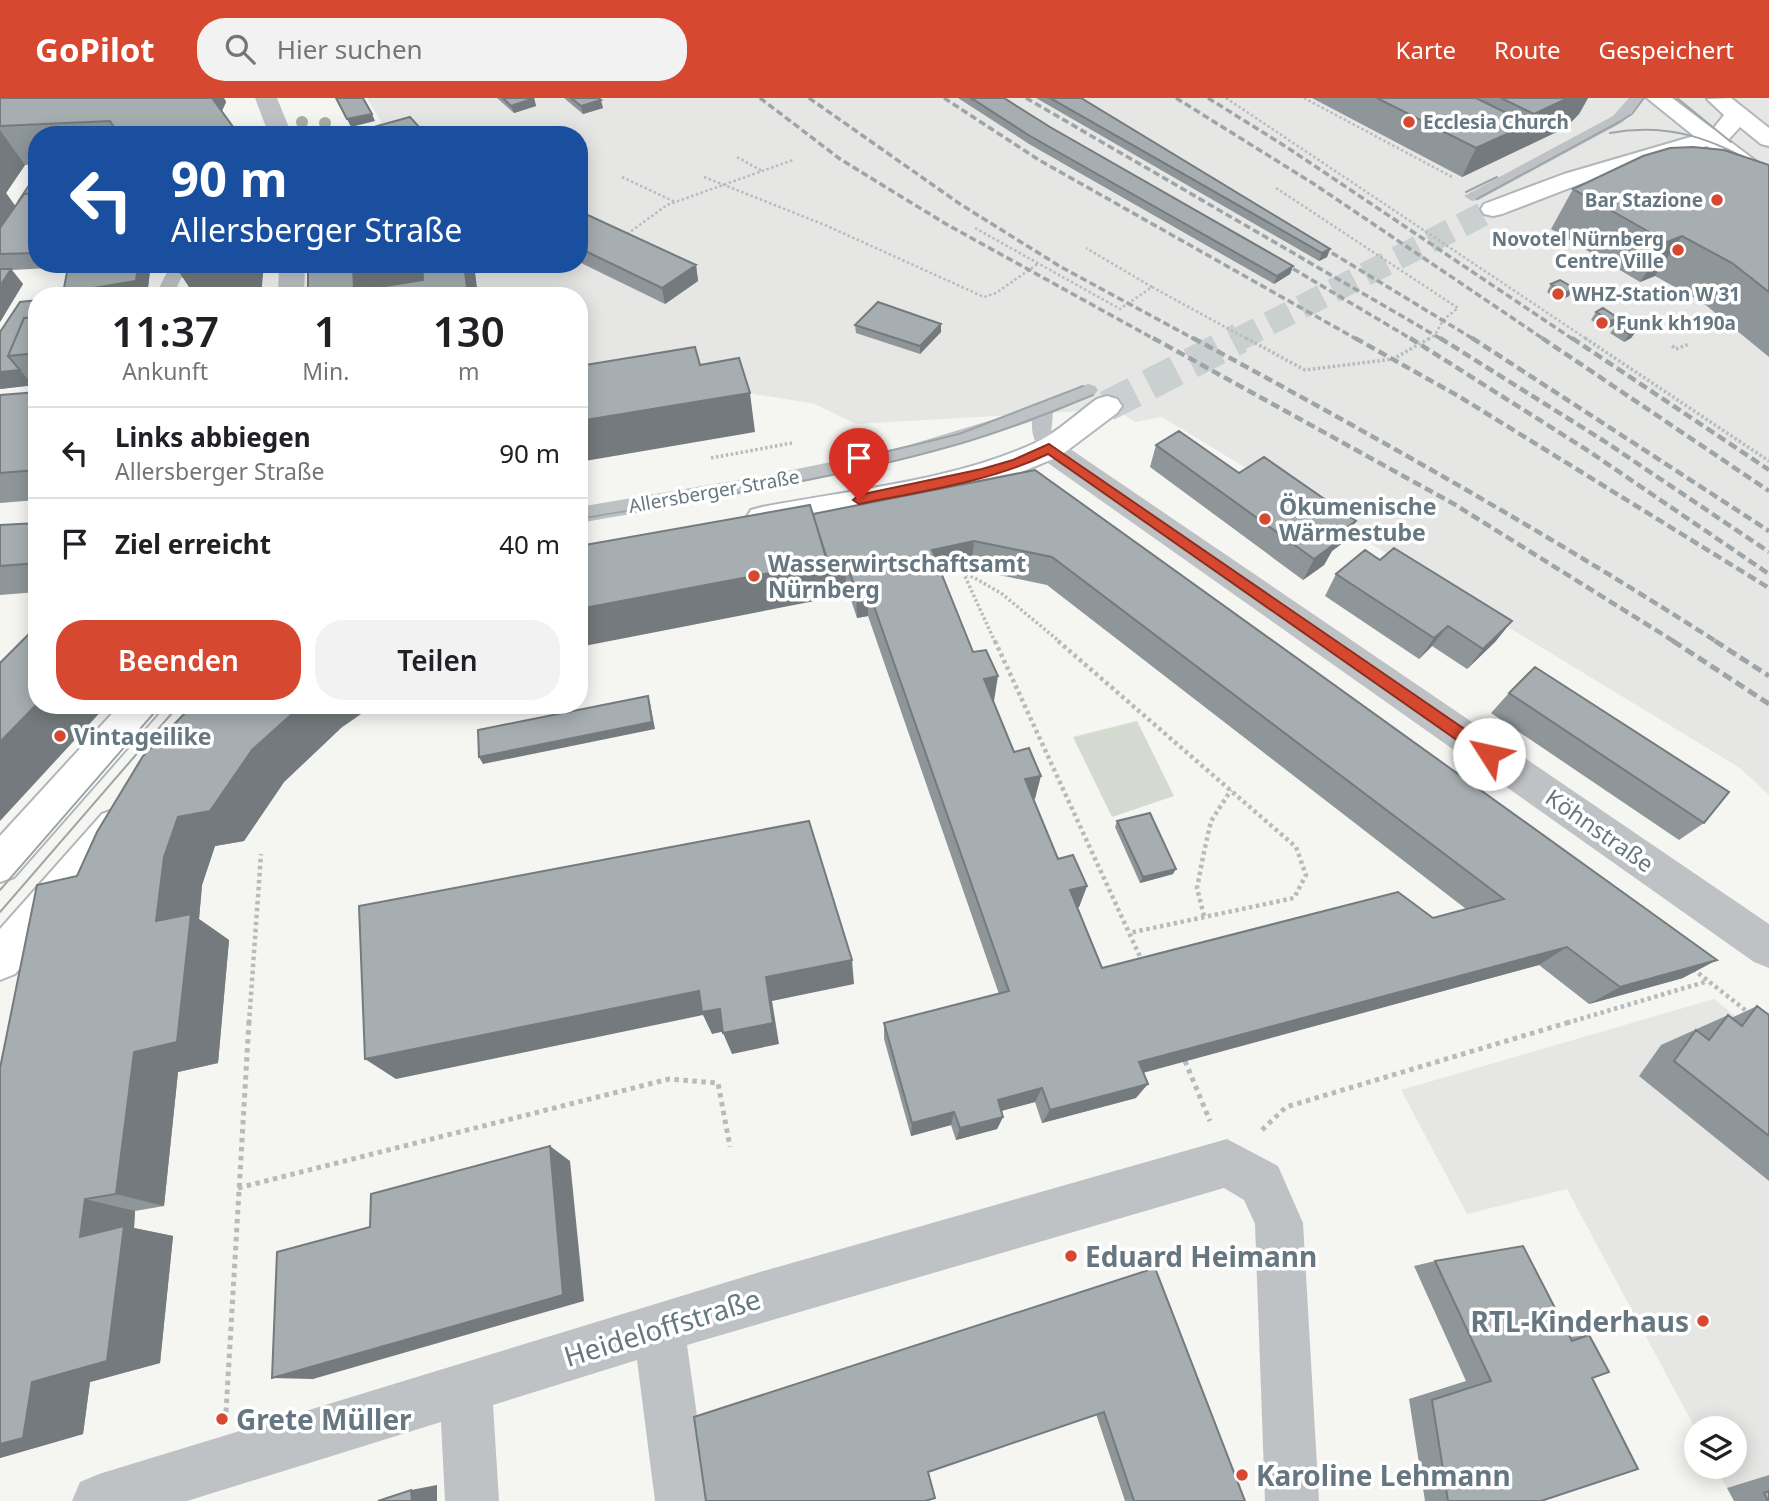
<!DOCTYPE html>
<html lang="de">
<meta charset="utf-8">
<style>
:root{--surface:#fff;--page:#f2f2f2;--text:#202124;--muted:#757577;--line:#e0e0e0;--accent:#d74830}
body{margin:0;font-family:"Noto Sans",sans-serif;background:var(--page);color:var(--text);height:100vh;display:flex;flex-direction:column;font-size:26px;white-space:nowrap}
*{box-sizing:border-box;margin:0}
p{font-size:23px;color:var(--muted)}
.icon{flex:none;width:38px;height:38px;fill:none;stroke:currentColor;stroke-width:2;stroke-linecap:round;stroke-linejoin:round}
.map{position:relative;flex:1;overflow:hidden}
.side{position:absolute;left:28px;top:189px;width:560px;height:427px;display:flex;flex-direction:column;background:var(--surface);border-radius:28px;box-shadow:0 4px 18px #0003}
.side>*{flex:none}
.top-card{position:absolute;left:28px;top:28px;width:560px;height:147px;border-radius:28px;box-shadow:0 4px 18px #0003;background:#1a4fa0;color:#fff;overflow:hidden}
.fabs{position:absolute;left:1684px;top:1318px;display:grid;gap:14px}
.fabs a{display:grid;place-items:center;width:63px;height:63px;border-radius:50%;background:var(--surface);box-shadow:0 4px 18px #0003;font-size:35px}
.pin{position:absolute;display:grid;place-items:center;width:60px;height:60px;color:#fff;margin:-72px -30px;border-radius:50% 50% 50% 0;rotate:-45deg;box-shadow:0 0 7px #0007}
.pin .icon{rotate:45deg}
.me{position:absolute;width:77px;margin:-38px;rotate:305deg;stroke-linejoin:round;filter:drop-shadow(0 0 5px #0008)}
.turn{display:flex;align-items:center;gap:24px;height:147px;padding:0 28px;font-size:32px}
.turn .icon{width:91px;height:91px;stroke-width:2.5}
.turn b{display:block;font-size:49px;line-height:60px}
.eta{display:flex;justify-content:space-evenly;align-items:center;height:119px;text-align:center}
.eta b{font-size:42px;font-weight:600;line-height:49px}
.primary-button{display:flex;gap:14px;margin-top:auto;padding:14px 28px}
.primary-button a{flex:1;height:80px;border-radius:28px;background:var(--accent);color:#fff;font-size:28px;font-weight:600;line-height:80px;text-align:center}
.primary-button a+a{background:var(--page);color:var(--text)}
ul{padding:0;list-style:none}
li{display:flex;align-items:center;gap:21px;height:91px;padding:0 28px;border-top:2px solid var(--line)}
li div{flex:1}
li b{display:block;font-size:26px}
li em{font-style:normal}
header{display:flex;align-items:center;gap:42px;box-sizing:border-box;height:98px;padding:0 35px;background:var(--accent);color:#fff}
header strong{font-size:33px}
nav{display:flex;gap:38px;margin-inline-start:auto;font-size:24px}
.search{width:490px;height:63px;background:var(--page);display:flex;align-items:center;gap:18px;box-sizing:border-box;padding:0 24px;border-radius:28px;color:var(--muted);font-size:26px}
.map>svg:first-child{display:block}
.built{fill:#e6e6e5}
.green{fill:#d5dad1}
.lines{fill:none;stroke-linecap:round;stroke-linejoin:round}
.secondary-tunnel-far1{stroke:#cacfd0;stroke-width:24;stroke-dasharray:24 12;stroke-linecap:butt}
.secondary-tunnel{stroke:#cacfd0;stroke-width:31;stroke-dasharray:31 16;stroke-linecap:butt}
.secondary-casing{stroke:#b1b6ba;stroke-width:4}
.path-far3{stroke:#b8bbbd;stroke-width:2.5;stroke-dasharray:2.5 2.5;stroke-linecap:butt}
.path-far2{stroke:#b8bbbd;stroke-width:3.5;stroke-dasharray:2.5 2.5;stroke-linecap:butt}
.path-far1{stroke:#b8bbbd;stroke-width:4.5;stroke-dasharray:3.5 3.5;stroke-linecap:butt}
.path{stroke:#b8bbbd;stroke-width:5;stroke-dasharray:4.5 4.5;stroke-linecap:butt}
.service{fill:#bec2c5;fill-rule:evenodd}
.minor{fill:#bec2c5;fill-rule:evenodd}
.tertiary{fill:#bec2c5;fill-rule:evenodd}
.secondary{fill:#fff;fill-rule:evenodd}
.tram{stroke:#9ea5a9;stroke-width:2}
.rail-far2{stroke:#9ea5a9;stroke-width:3.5;stroke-dasharray:7 3.5;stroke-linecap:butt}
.rail-far1{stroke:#9ea5a9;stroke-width:4.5;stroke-dasharray:9 4.5;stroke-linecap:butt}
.rail{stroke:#9ea5a9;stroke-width:5;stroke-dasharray:10 5;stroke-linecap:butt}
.tree{fill:#a9b0a4}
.wall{fill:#8f9699;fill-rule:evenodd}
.shaded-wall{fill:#747a7d}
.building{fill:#a6aeb2;stroke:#747a7d;stroke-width:2;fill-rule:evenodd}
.route{fill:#d74830;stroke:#8c2f1f;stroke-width:2}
.poi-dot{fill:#d74830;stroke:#fff;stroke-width:2.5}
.labels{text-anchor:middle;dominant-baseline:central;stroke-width:7;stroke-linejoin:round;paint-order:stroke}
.far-poi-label{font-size:19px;font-weight:bold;fill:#667781;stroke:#fff;text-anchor:start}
.far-street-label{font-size:19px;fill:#667781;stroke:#fff}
.poi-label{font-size:23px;font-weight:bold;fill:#667781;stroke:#fff;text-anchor:start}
.street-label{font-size:23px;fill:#667781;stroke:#fff}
.near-poi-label{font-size:28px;font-weight:bold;fill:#667781;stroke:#fff;text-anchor:start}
.near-street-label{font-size:28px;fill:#667781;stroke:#fff}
</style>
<header>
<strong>GoPilot</strong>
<div class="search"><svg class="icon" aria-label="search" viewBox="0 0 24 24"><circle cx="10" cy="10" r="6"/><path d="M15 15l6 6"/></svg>Hier suchen</div>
<nav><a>Karte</a><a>Route</a><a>Gespeichert</a></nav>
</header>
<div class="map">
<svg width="1769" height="1403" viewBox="0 0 1769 1403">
<rect width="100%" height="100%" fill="#f5f5f2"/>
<path class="built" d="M367,0H1769V697L1740,670L1162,319L1135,324L1116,311L856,326L815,306L748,295L647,255L579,271V198H326L327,166H579V37H367L381,24Z
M1714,901L1769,945V1377L1727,1390L1715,1369L1734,1368V1330H1696V1332L1567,1091L1467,1116L1401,992Z"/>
<path class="green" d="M1137,623L1174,698L1112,719L1073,639Z"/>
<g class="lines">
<path class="secondary-tunnel-far1" d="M1237,242L1493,111"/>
<path class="secondary-tunnel" d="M1107,308L1240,240"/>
<defs>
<path id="secondary" d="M1647,0H1672L1713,31L1724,17L1707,1L1731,0L1769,30V48L1761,46L1740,29L1728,42L1769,73V91L1761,89L1707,48L1580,86L1502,116L1493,118L1484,116L1481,111L1484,106L1564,76L1694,38Z
M1107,298L1117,301L1122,308L1117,315L1060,358L1012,378L912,403L762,431L751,428L746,420L751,412L762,409C851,392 953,383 1035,345C1057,335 1077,315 1097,301Z
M120,607H161L156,617L14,779L0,784V738Z
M116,711L130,716L136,728L130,740L15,876L0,882V831L102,716Z"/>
</defs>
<use href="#secondary" class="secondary-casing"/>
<path class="path-far3" d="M1226,0L1588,242
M1304,0L1454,80
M737,59L762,73
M622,79L675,104
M704,79L825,127L984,199L996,195L1039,165
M1276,90L1458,210L1443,222L1435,237L1427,242
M975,130L1120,211L1152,189L1086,150
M623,139L667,107L793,62
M1152,189L1249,242"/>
<path class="path-far2" d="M1246,240L1305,272L1393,261L1430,240
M1585,240L1769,363
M1672,248L1676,251L1689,246
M711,360L792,345
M962,473L1001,495L1060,544
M963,474L995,544"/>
<path class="path-far1" d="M995,543L1142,863
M1058,543L1296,749L1306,777L1294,800L1129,835
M1204,818L1197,790L1204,754L1211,723L1231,692
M1693,871L1749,915
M249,925L261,756
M1567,925L1708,883"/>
<path class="path" d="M1185,963L1210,1023
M1262,1032L1286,1009L1573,923
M238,1090L669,981L718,985L730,1049
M226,1314L249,923"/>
<path class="service" d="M1629,0H1645L1623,24L1478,102L1472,103L1464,98L1613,18Z
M194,166L220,168L217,172L181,180L173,198H155L168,172Z
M1088,286L1095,288L1098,292L1095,296L1053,315L1051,335L1059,351L1056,356H1042C1035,345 1031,336 1032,323C885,374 732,398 579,425V409L773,376L903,349L1021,313Z"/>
<path class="minor" d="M255,0H277L292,37H269Z
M279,166H305L304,198H278Z
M1227,1041L1278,1068L1303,1125L1319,1403H1265L1255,1126L1244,1102L1224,1090L687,1247L709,1403H655L637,1262L493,1307L499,1403H445L441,1324L187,1403H72L80,1384L99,1376L760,1174Z"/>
<path class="tertiary" d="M1049,341L1060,344L1769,826V870L1754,864L1038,358L1034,351L1038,344Z"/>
<use href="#secondary" class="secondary"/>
<path class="tram" d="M1677,0L1731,44
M1610,35C1668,24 1715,41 1764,71
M1466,94L1497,79
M1477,101L1619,24L1632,16L1644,0
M860,360L959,336L1083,288
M579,421C709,399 842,381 969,343C1011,330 1052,314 1093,297
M0,792L161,607
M0,814L179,607"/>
<path class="rail-far2" d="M760,0L840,61L946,126L1156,242
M809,0L960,106L1061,169L1196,242
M944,0L1039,62L1358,242
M1026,0L1443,242
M1176,0L1314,86L1545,242
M1208,0L1288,50L1574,242
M1314,144L1475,242
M1275,160L1413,242"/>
<path class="rail-far1" d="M1153,240L1454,406L1675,544
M1193,240C1371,336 1547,435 1717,544
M1355,240L1460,299L1769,490
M1410,240L1587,352L1769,476
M1440,240L1604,343L1769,454
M1472,240L1769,433
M1542,240L1769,393
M1572,240L1769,372"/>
<path class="rail" d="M1673,543L1769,606
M1715,543L1769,578"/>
</g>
<g class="tree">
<circle cx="302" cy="24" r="6"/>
<circle cx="325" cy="25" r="6"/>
</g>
<path class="wall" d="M0,0H224L226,4L222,13L239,37H37V66L25,67L6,95L15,108L37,75V166H146L150,173L147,198H65L63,195L68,169L12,172L23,186L0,224Z
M497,0H534L536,8L514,15Z
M564,0H598L603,10L583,16Z
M958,0H1004L1050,29L1293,168L1290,176L1274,186L1029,46Z
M1036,0H1081L1330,151L1327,159L1319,163Z
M1312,0H1588L1579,16L1565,30L1462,79Z
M377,28L420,30L423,37H382Z
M1769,67V259L1702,204L1655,178L1640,184L1551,131L1573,91Z
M579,113L696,167L698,183L665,206L579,164Z
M1560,182L1569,198L1560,203L1547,194L1551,186Z
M37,202V287L0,291V234Z
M1596,214L1618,220L1613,228L1605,231L1591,222Z
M855,227L941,234L920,256L856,235Z
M1616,228L1637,232L1631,240L1624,244L1610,235Z
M37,294V402L0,405V297Z
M1156,347L1239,375L1344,444L1332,453L1324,467L1303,482L1150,369Z
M1035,372L1683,880L1589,906L1539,867L1143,974L1136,1000L1042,1025L1035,1004L1001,1013L1003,1019L997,1031L956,1042L951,1027L911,1038L884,941V925L999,896L868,518L857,520L846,487L830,490V500L813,416ZM971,471L1047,487L1466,811L1433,820L1102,870L1077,809H1079L1087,788L1058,761L1033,701H1035L1014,654L942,477Z
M37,425V494L0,497V427Z
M1380,462L1512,523L1495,544L1467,571L1432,548L1419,561L1325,498L1336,476Z
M1509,595L1704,725L1679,742L1491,615Z
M341,630L284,684L244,743L215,748L202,787L199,821L229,842L218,965L178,974L164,1108L135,1113L134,1130L173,1138L160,1265L90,1284L83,1336L0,1360V970L77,778Z
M1117,723L1173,776L1140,785L1115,729Z
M1757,908L1769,917V1083L1639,978L1661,947L1728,917L1731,920Z
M1435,1163L1570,1239L1589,1237L1541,1403H1425L1409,1301L1466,1283L1414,1168Z
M1155,1170L1245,1403H1125L1096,1316L706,1403Z
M1769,1377V1403H1734L1727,1390Z"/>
<path class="shaded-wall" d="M197,0H224L226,4L214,30Z
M534,0L536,8L514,15L511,8Z
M1568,0H1588L1579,16L1565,30L1462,79L1476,50L1529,26L1534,16Z
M601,2L603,10L583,16L581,8Z
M372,16L375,23L351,29L347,21Z
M420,30L423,37H389L388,35Z
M0,32L25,67L6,95L27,124L0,156Z
M1682,138L1655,178L1640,184L1667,144Z
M1330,151L1327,159L1319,163L1322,155Z
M138,166H146L150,173L147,198H65L63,195Z
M237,166H264L261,198H195L179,174Z
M353,166H428L436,185L354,193Z
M464,166H474L478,198H468Z
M696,167L698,183L665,206L662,190Z
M1293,168L1290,176L1274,186L1277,178Z
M11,171L23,186L0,224V188Z
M1574,190L1569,198L1560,203L1565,195Z
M1618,220L1613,228L1605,231L1611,223Z
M941,226V234L920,256V248Z
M1637,232L1631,240L1624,244L1629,236Z
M20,272L33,287L0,291V274Z
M750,295L755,334L579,364V323Z
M1356,423L1344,444L1332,453L1324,467L1303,482L1314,461L1330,441Z
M974,443L971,471L930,480L932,452Z
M845,460L846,487L830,490V500L579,549V511Z
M868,491V518L857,520L856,493Z
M1512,523L1495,544L1467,571L1483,551Z
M1448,528L1432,548L1419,561L1434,540Z
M998,578L994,603L981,606L984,581Z
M648,598L650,605L655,631L483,666L479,659Z
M37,606V607H107L0,723V644Z
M302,607H374L341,630L284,684L244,743L215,748L202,787L199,821L229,842L218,965L178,974L164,1108L116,1096L134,954L156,823L164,759L178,719Z
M1041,678L1035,701L1019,704L1025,681Z
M1176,771L1173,776L1140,785L1143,779Z
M1087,788L1079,809L1062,812L1070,792Z
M1567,849L1539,867L1128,979L1139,964Z
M852,862L854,886L772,903L779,946L732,956L723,935L766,879Z
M1717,862L1683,880L1589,906L1620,889Z
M699,893L720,911L730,932L712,936L703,917L396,981L365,961Z
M1148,986L1136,1000L1042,1025L1050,1012Z
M1042,990L1035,1004L993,1015L998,1002Z
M954,1014L951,1027L911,1038L912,1025Z
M1003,1019L997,1031L956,1042L960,1030Z
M550,1048L570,1063L584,1203L313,1281L272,1280Z
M85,1101L135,1113L134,1130L173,1138L160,1265L90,1284L83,1336L0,1360V1346L32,1284L80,1139Z
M437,1387V1403H412L411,1392Z"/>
<path class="building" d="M0,0H212L239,37H119L110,23L0,28Z
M336,0H363L372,16L347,21Z
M503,0H534L511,8Z
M571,0H598L601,2L581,8Z
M971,0H1004L1050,29L1293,168L1277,178L1030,38Z
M1050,0H1081L1330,151L1322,155Z
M1377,0H1476L1529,26L1476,50Z
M1501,0H1568L1534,16Z
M410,19L420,30L388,35L377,28Z
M1693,49L1724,52L1769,67V194L1732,165L1682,138L1667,144L1573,91L1643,58L1670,50Z
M37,75V95L24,96L18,104Z
M37,95V155L0,156V130L24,96Z
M579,113L696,167L662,190L579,150Z
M83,166H138L136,183L63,195L68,169Z
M181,166H237L179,174Z
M308,166H353L354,193L423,182L422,166H464L468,198H308Z
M0,171H11L0,188Z
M1560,182L1574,190L1565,195L1551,186Z
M135,191L133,198H77Z
M37,202V219L24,220L8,258L20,272L0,274V234L20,204Z
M878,204L941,226L920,248L855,227Z
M1603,210L1618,220L1611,223L1596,214Z
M37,219V255L8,258L24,220Z
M1623,224L1637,232L1629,236L1616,228Z
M695,249L700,267L739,260L750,295L579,323V268Z
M37,294V372L0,375V297Z
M1179,333L1239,375L1264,359L1356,423L1330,441L1336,445L1314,461L1156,347Z
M1035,372L1717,862L1620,889L1567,849L1139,964L1148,986L1050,1012L1042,990L998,1002L1003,1019L960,1030L954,1014L912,1025L884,925L1009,893L868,491L856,493L845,460L827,463L813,416ZM974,443L1052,459L1504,801L1433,820L1398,794L1102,870L1070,792L1087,788L1073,757L1058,761L1025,681L1041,678L1034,662L1029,650L1014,654L984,581L998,578L986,552L973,554L932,452Z
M810,407L828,464L579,511V448Z
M37,425V465L0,468V427Z
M1394,450L1512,523L1483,551L1448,528L1434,540L1336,476L1365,452L1380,462Z
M37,528V606L0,644V565Z
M1535,569L1729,694L1704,725L1509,595Z
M648,598L652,624L479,659L478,632Z
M195,607H302L252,652L210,713L178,719L164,759L156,823L191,816L177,944L134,954L116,1096L85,1101L80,1139L124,1128L107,1263L32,1284L23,1340L0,1346V970L37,787L77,778L97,734L143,658L184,616Z
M1150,715L1176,771L1143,779L1117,723Z
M809,723L852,862L766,879L773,925L723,935L720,911L702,914L699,893L365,961L359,808Z
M1757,908L1769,917V1038L1674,963L1696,932L1709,942L1728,917L1742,928Z
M550,1048L563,1197L272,1280L277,1154L370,1129L371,1096Z
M1523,1148L1572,1243L1589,1237L1609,1274L1592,1280L1638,1371L1541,1403H1448L1432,1302L1491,1283L1435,1163Z
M1155,1170L1245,1403H1134L1104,1314L928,1374L935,1400L925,1403H706L694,1319Z
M411,1392L412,1403H378Z
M1769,1393V1403H1768L1764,1395Z"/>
<path class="route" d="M1049,346L1495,652L1497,656L1495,661H1484L1048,356C989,384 923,393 859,406L853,402L859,397L982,371L1013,362Z"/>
<g class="poi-dot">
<circle cx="1409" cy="24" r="7"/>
<circle cx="1717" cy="102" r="7"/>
<circle cx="1678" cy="152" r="7"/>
<circle cx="1558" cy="196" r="7"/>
<circle cx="1602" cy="225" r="7"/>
<circle cx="1265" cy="421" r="7"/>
<circle cx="754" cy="478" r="7"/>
<circle cx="60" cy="638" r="7"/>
<circle cx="1071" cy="1158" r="7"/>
<circle cx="1703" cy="1223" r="7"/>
<circle cx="222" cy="1321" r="7"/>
<circle cx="1242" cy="1377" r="7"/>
</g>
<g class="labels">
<g class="far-poi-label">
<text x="1423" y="24">Ecclesia Church</text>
<text x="1703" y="102" text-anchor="end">Bar Stazione</text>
<text x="1664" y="141" text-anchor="end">Novotel Nürnberg<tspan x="1664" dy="22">Centre Ville</tspan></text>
<text x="1572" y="196">WHZ-Station W 31</text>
<text x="1616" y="225">Funk kh190a</text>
</g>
<g class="far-street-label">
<text transform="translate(714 393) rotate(-10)">Allersberger Straße</text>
</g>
<g class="poi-label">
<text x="1279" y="408">Ökumenische<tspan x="1279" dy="26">Wärmestube</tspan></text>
<text x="768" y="465">Wasserwirtschaftsamt<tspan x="768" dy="26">Nürnberg</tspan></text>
<text x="74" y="638">Vintageilike</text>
</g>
<g class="street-label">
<text transform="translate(1600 732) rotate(35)">Köhnstraße</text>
</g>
<g class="near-poi-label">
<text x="1085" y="1158">Eduard Heimann</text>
<text x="1689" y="1223" text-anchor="end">RTL-Kinderhaus</text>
<text x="236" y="1321">Grete Müller</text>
<text x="1256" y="1377">Karoline Lehmann</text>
</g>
<g class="near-street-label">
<text transform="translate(662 1229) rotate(-17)">Heideloffstraße</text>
</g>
</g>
</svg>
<div class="fabs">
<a><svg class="icon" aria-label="layers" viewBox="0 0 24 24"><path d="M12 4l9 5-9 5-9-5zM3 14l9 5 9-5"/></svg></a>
</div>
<div class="pin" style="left:859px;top:402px;background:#d93025"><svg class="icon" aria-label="arrive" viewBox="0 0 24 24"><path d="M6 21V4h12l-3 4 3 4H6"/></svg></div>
<svg class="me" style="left:1489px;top:656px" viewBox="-20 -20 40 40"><circle r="19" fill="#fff"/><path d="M0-13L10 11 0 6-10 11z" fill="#d74830"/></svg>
<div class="top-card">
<div class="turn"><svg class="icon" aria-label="left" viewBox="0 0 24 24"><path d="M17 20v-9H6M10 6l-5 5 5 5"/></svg><div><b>90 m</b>Allersberger Straße</div></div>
</div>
<section class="side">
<div class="eta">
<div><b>11:37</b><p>Ankunft</p></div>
<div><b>1</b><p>Min.</p></div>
<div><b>130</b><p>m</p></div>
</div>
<ul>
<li><svg class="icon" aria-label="left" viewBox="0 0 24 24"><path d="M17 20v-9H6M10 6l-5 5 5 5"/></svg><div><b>Links abbiegen</b><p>Allersberger Straße</p></div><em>90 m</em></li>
<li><svg class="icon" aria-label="arrive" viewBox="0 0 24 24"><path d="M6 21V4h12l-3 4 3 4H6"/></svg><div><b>Ziel erreicht</b></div><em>40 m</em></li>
</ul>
<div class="primary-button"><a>Beenden</a><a>Teilen</a></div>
</section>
</div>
